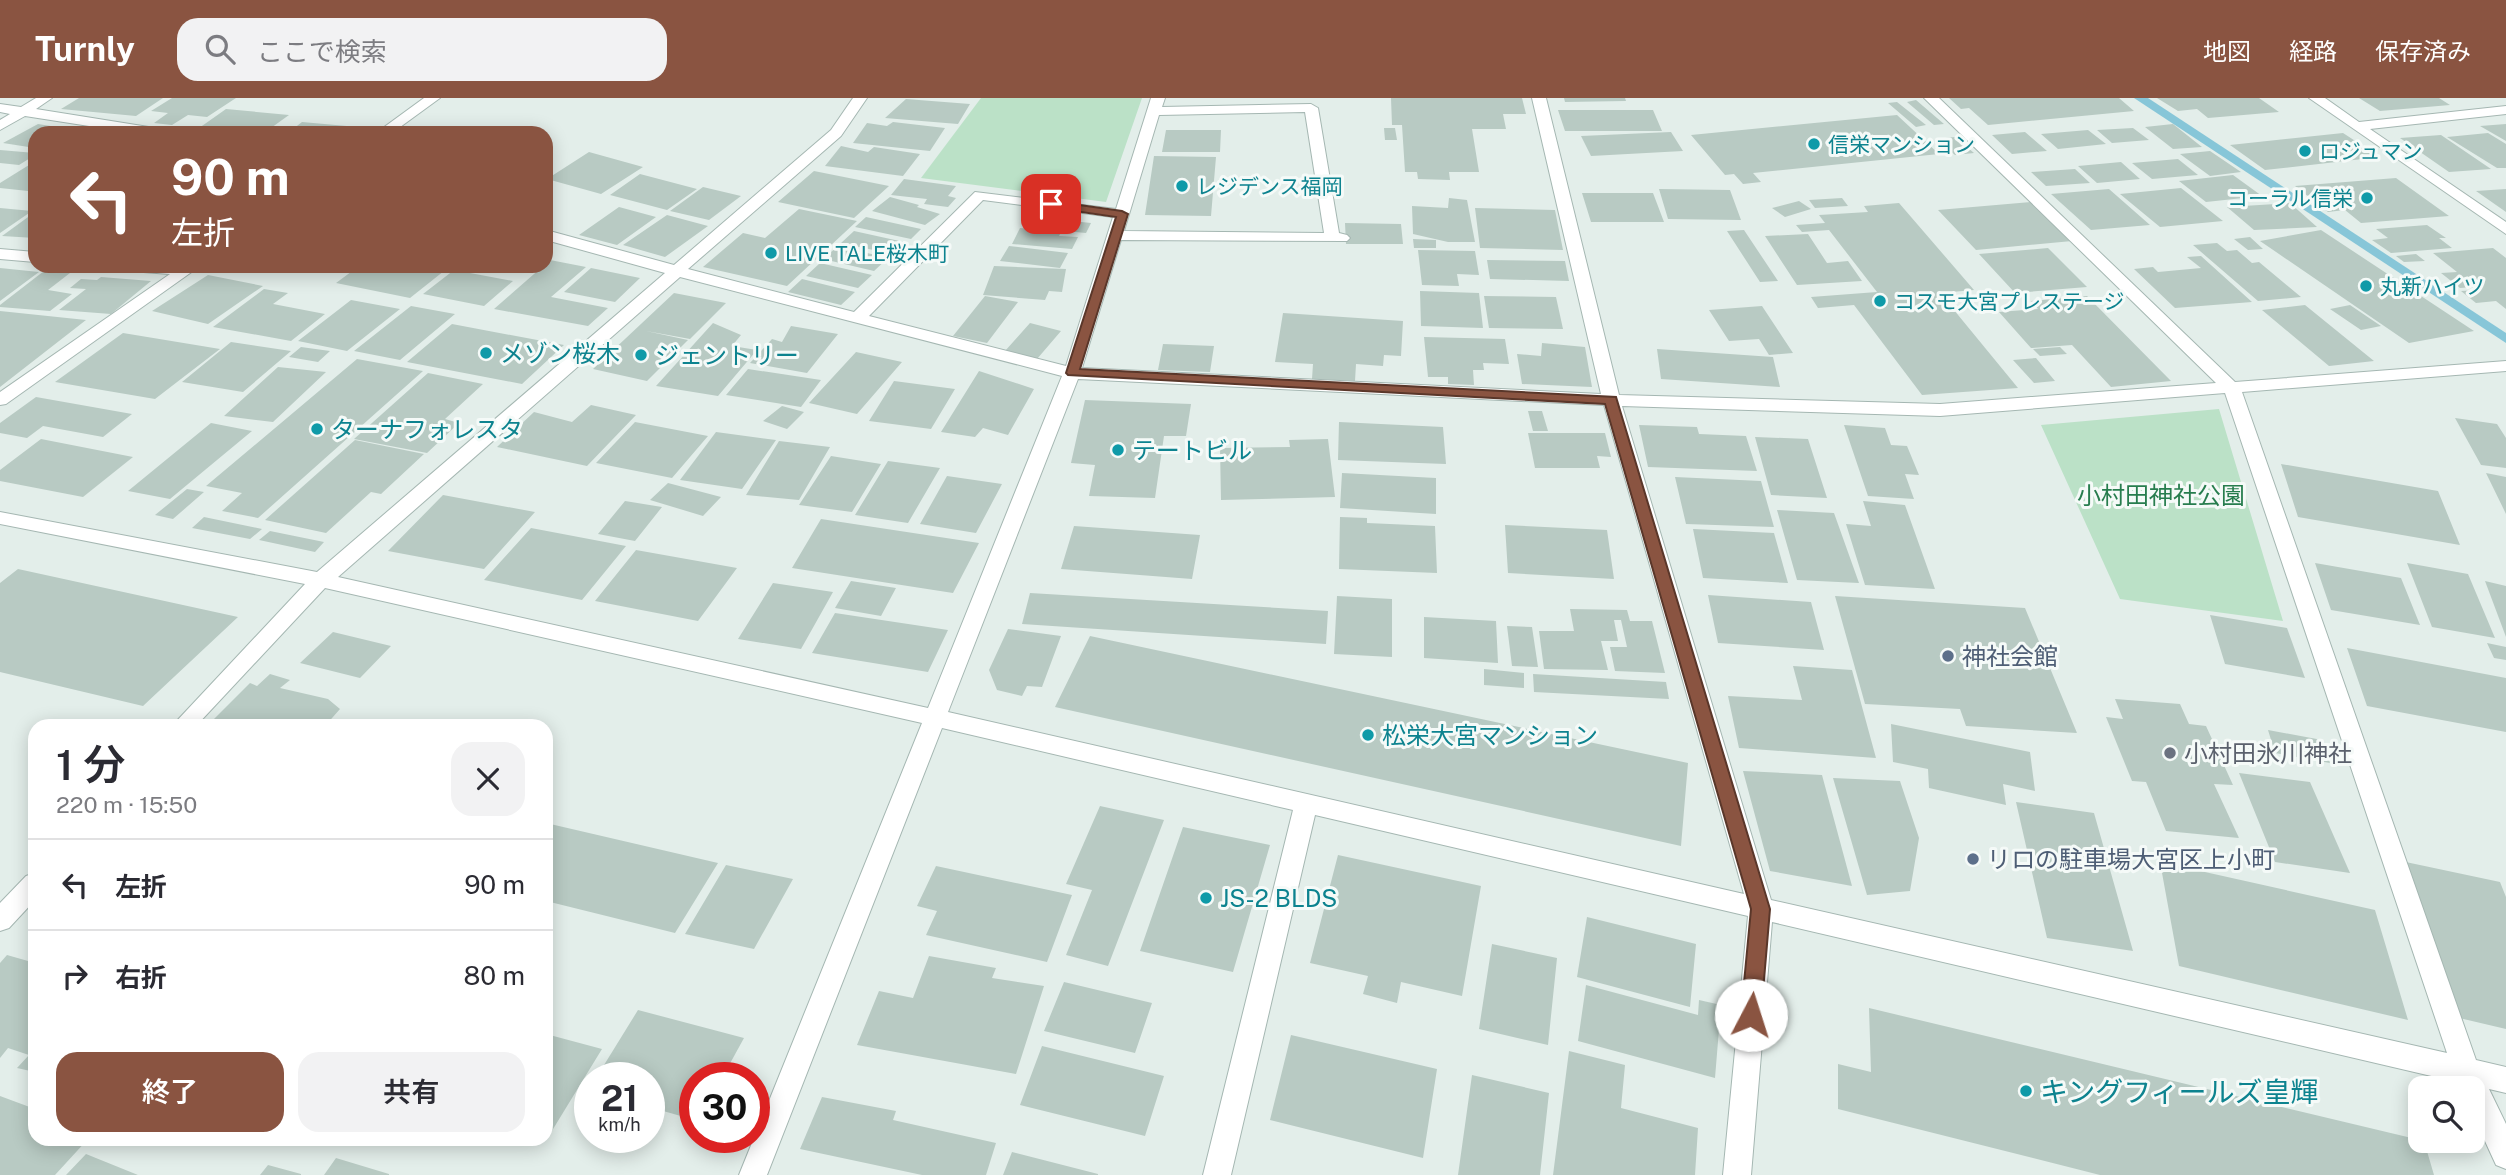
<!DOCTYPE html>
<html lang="ja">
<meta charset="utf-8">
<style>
:root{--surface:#fff;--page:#f2f2f3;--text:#2b2b33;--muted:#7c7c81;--line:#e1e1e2;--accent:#8a5441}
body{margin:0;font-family:"Public Sans","Noto Sans JP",sans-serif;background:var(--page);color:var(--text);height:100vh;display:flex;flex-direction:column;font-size:26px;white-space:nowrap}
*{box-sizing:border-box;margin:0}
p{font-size:23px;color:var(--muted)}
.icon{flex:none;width:38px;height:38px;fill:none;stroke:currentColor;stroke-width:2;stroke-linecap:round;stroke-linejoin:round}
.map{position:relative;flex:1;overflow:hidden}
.side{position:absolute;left:28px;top:621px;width:525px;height:427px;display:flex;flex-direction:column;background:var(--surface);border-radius:21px;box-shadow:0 4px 18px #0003}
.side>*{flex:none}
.hud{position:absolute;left:28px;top:28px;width:525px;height:147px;border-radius:21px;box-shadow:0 4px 18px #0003;background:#8a5441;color:#fff;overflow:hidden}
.controls{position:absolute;left:2408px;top:978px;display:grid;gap:14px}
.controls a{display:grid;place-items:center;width:77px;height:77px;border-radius:14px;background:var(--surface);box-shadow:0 4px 18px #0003;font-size:35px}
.speed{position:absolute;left:574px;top:964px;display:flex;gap:14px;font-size:35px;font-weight:700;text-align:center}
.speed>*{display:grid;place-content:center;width:91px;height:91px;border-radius:50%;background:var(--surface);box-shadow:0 4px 18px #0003;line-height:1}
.speed small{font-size:18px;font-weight:400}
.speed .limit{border:10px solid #d22;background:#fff;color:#111}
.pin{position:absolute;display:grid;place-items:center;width:60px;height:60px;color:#fff;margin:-30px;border-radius:14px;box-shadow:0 4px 10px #0006}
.me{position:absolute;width:77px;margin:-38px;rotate:5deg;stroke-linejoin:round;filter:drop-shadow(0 0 5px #0008)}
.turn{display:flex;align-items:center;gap:24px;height:147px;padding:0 28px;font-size:32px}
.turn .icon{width:91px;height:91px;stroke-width:2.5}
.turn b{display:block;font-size:49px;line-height:60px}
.round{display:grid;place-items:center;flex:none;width:74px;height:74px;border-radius:21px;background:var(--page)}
.overview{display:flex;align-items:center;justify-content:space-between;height:119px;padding:0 28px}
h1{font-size:42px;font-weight:600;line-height:52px}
.primary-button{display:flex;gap:14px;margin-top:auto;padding:14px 28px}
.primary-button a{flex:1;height:80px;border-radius:21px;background:var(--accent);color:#fff;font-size:28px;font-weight:600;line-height:80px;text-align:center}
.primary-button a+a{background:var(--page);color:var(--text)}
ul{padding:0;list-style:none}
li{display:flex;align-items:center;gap:21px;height:91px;padding:0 28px;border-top:2px solid var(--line)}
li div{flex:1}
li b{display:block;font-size:26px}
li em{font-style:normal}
header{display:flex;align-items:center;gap:42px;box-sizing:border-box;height:98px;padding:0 35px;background:var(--accent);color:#fff}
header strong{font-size:33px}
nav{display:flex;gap:38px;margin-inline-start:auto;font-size:24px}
.search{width:490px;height:63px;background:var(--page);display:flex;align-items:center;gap:18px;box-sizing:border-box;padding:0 24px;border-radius:21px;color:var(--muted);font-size:26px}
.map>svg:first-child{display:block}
.green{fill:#bbe1c7}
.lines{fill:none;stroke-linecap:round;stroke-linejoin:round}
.stream{fill:#87c6d8;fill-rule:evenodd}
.building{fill:#b8cac3}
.minor-casing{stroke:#a5b7b2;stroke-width:2}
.minor{fill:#fff;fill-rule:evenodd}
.route{fill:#8a5441;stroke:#5a372a;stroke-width:2}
.culture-dot{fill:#0f9aa8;stroke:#f5faf8;stroke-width:2.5}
.service-dot{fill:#5c6f8a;stroke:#f5faf8;stroke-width:2.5}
.worship-dot{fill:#6b7280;stroke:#f5faf8;stroke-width:2.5}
.labels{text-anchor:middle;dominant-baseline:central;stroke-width:6;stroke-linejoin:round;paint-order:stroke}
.far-culture-label{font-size:21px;fill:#0d838f;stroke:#f5faf8;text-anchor:start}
.culture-label{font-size:24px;fill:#0d838f;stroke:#f5faf8;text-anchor:start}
.park-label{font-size:24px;fill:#277d4e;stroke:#f5faf8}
.service-label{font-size:24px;fill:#4e5e75;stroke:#f5faf8;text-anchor:start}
.worship-label{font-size:24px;fill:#5b616d;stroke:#f5faf8;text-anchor:start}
.near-culture-label{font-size:28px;fill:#0d838f;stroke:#f5faf8;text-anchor:start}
</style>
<header>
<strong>Turnly</strong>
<div class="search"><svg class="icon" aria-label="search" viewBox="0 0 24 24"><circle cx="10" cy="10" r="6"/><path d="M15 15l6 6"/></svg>ここで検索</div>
<nav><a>地図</a><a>経路</a><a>保存済み</a></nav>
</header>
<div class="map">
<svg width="2506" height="1077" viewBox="0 0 2506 1077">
<rect width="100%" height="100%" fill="#e3eeea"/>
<path class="green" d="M981,0H1142L1106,104L921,80Z
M2219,311L2283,523L2120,501L2041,327Z"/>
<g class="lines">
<path class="stream" d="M2134,0H2148L2506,235V245Z"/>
</g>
<path class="building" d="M79,0H163L136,18L61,11Z
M172,0H236L207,19L188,17L172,27L154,25L168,15L151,13Z
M1391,0H1522L1526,16H1503L1506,31H1472L1479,74H1449L1450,82L1418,81L1417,74H1405L1402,27H1392Z
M1564,0H1625L1626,3L1565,4Z
M1949,0H2119L2134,13L1988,27L1969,10L1961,11Z
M2157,0H2259L2279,14L2208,20L2197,11L2178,13Z
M2359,0H2439L2450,7L2380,13Z
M906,1L970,6L958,26L885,20Z
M1916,2L1944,26L1934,27L1907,4Z
M1897,4L1926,27L1916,29L1888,5Z
M226,11L289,17L264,35H192Z
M1558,12H1653L1662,33H1565Z
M1897,17L1939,56L1753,75L1761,84L1743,86L1734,76L1725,77L1691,37Z
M302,24L369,30L363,35H288Z
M893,24L945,30L930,53L853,45L867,25L887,28Z
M38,26L88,34V35H35V50L3,45Z
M2173,26L2202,49L2173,51L2145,29Z
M2506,26V43L2480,28Z
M1384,30H1395L1397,42H1385Z
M2133,30L2149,42L2112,45L2097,32Z
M1166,32H1221L1220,54H1162Z
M2088,32L2106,46L2058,51L2041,36Z
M1671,34L1683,53L1591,58L1581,38Z
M2025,34L2047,53L2012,56L1992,37Z
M2343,35L2380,59L2265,72L2230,47Z
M2488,35L2506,46V70H2497L2447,39Z
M2441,37L2491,71L2449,74L2400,40Z
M1955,39L1974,55L1955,57L1936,41Z
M841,48L868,54L874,49L920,56L903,78L825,68Z
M0,52L35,55V57L19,67L0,65Z
M2210,53L2241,74L2210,78L2180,56Z
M589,54L643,69L601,96L547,81Z
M1154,58L1216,59L1211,118L1145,117Z
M2178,61L2198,77L2152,81L2132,65Z
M2121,64L2140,81L2097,85L2078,68Z
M29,67L35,68V88L28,93L0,90V85Z
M2075,71L2090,85L2046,88L2031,74Z
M814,73L889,88L854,120L778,104Z
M640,76L697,91L667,112L610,97Z
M2233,77L2262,98L2206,104L2179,83Z
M2396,80L2449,118L2361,125L2345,112L2328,114L2295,88Z
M904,81L956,88L948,98L956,100L948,109L924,106L927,101L891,97Z
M703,89L741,98L709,122L670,113Z
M2181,90L2223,123L2160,129L2120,96Z
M1659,91L1730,92L1741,122L1668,121Z
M2109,91L2150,127L2091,132L2051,96Z
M2506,91V114L2476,93Z
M1582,95H1653L1664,124H1591Z
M890,99L919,107L917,109L940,116L925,127L872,113Z
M1449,100L1467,102L1475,144H1448L1413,136L1412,108L1448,110Z
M1842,100L1848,108L1815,110L1809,102Z
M1799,103L1811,111L1785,119L1772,110Z
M2031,104L2072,143L1976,152L1938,112Z
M1899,105L1974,192L1940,195L2018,290L1922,297L1854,207L1818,210L1811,199L1877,194L1829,132L1802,134L1796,127L1825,125L1819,117L1868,114L1864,108Z
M2290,105L2317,129L2254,132L2227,109Z
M619,109L656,119L617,147L579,137Z
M0,110L32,113L0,135Z
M1475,110L1555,112L1563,152L1480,150Z
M799,111L857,123L787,188L703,169L743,135L765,140Z
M1032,112L1075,116L1072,123L1091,125L1086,135L1023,129Z
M35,114V140L2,138Z
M667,117L708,128L665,159L623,147Z
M866,119L921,131L911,141L855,129Z
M1345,125L1401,126L1403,146H1346Z
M2427,127L2446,140H2439L2452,150L2391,155L2372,142L2388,140L2376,131Z
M1020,130L1061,134L1059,138L1078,139L1072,151L1012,146Z
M1744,132L1778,183L1760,184L1727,133Z
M2321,132L2474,233L2409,245L2260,143Z
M854,133L904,144L892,156L841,145Z
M1808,136L1827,165L1848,163L1862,183L1797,187L1765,138Z
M2250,139L2263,151L2248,152L2234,141Z
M1413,141L1436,142V150H1414Z
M2217,145L2227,153L2237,152L2252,165L2259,164L2301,199L2258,203L2193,147Z
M838,148L888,160L874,173L823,161Z
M1009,148L1068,155L1060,170L1000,163Z
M2048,150L2087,189L2015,195L1979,156Z
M2493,150L2506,160V211L2496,203L2476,205L2461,193L2480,192L2475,189L2460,190L2441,175L2457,174L2433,155Z
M1418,152L1475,153L1479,177L1457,176L1459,188L1422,187Z
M2416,156L2425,163L2404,164L2396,158Z
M2201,158L2252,204L2175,210L2134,171L2153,169L2158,174L2201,170L2187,159Z
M550,162L586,169L551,199L608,210L588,228L494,211Z
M1487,162L1565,163L1569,183L1490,181Z
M820,165L872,177L858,190L806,178Z
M359,168H442L449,169L410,200L336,185Z
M994,168L1066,171L1062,194L1049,193L1045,202L983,197Z
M0,170L39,174L0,203Z
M591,170L640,180L615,204L564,194Z
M454,172L513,183L484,208L423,196Z
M44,173L70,175L48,192L72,196L50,213L0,209V207Z
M208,177L263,188L208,226L152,213Z
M101,179L151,183L111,216L59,212L86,191L70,190L81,181L97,182Z
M802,181L855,194L841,207L788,194Z
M264,191L288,195L273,206L325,216L291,243L213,229Z
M1420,193L1479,195L1483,230L1421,228Z
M674,195L726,205L690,241L646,233L688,242L647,283L593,271Z
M985,198L1018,204L987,245L953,238Z
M1484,198L1556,199L1563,231L1489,230Z
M2087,198L2171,283L2111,289L2072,247L2031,250L1999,214L2038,211L2031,203Z
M351,202L400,211L347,253L298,243Z
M2305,207L2374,263L2329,268L2262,212Z
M2350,207L2381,228L2361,232L2330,211Z
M411,208L455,216L400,262L354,253Z
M1762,208L1793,255L1769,257L1759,241L1729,243L1709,212Z
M0,213L86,222L0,289Z
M1283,215L1403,223L1401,258L1384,257L1383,268L1356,266L1355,283L1312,281L1313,266L1275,264Z
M713,225L741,237L732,248L757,252L718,298L656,288Z
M1030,225L1061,233L1037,261L1005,253Z
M452,226L564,247L522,286L407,264Z
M791,228L838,236L807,275L750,265L772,241L782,244Z
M123,235L220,251L155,301L55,284Z
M1424,239L1505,241L1509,266L1483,265L1484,272H1473L1474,287L1448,286V279H1428Z
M231,244L291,253L243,294L182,284Z
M1542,245L1585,249L1592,289L1522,286L1517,256L1541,258Z
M1163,246L1214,248L1210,274L1158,272Z
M301,249L330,253L318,264L289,259Z
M2060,249L2067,256L2040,258L2033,251Z
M1657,251L1773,259L1780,289L1661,281Z
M856,254L902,264L857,316L809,305Z
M2036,260L2055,283L2034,285L2013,262Z
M357,261L423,273L258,420L222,413L242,395L206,388Z
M278,269L326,274L273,324L224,318Z
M748,271L821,282L801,309L726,297Z
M979,273L1034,291L1008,337L983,330L975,339L941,334Z
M428,275L483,286L445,321L459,325L427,355L354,341Z
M894,283L955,291L931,331L869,323Z
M36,299L132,316L103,339L43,328L27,340L0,335V325Z
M1085,302L1191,306L1186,338H1164L1155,400L1089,398L1095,367L1071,365Z
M591,307L636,317L587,368L497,349L534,314L572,324Z
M782,308L804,314L787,331L763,323Z
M1528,313H1542L1548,333H1533Z
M2455,320L2497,326L2506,340V370L2481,367Z
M635,324L708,338L672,380L596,365Z
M1339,324L1443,329L1446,366L1338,362Z
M211,325L252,333L170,401L128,393Z
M1639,327L1697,329L1699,336L1746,338L1757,373L1648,369Z
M1844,327L1885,330L1891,347L1907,348L1919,377L1905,376L1914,401L1868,398Z
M716,334L776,342L742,391L680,382Z
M1528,335H1605L1611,359L1597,358L1600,370H1535Z
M1755,339L1808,341L1827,400L1771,397Z
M41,341L133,359L83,399L0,383V372Z
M1328,341L1335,399L1221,402L1220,350L1290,349L1289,342Z
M355,342L424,356L381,396L371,394L326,435L265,422Z
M779,343L830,349L799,402L746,397Z
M831,358L881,366L852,414L799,407Z
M888,363L940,370L908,425L855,417Z
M2281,366L2438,393L2460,447L2298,419Z
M1342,375L1436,380V416L1340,410Z
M2486,375L2506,379V416Z
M947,378L1002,386L976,435L920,426Z
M1675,379L1761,383L1774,429L1686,426Z
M668,385L721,399L703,418L650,402Z
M187,391L204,394L173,421L155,417Z
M443,397L535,414L484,471L388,453Z
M625,403L662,409L635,443L598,436Z
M1863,403L1905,407L1935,491L1865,487L1846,426L1871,428Z
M1777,412L1834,415L1859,485L1797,482Z
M204,419L262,431L250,441L192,430Z
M1340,419L1367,420V425L1435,428L1437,475L1339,471Z
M821,421L979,445L953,495L792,470Z
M1505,427L1607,432L1614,481L1508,475Z
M1074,428L1200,437L1192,481L1061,471Z
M531,430L626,448L582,502L484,482Z
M1693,431L1774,435L1788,485L1703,480Z
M270,433L324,444L315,454L259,442Z
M636,452L737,470L698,523L595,503Z
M2315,465L2401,480L2420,527L2331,512Z
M2407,465L2468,476L2495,540L2432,529Z
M18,471L238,519L143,608L0,574V485Z
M851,483L896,490L881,518L835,510Z
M2485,483L2506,488V539Z
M773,485L833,494L801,551L738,541Z
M1030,495L1328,513L1326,546L1022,526Z
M1708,497L1811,504L1824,552L1718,545Z
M1337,498L1392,501V559L1334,556Z
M1835,498L2025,510L2077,635L1966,628L1960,611L1865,606Z
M1570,511L1627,512L1630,523H1652L1665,575L1615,573L1610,549H1627L1621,522H1614L1618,543H1601L1608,572L1544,571L1539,533H1574Z
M835,515L948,532L928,574L812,555Z
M2210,517L2287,530L2305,580L2225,566Z
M1424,519L1496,523L1498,565L1424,560Z
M1507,528L1532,529L1538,569L1512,568Z
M1008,531L1061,538L1042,589L1027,588L1022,598L997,592L989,572Z
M333,534L391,548L360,580L300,565Z
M1090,538L1688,665L1681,748L1055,609Z
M2487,545L2506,549V562L2494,560Z
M2347,550L2506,580V634L2367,608Z
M1793,568L1852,572L1876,660L1739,650L1728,598L1802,602Z
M1484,571L1524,575V590L1484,587Z
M270,576L290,582L280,590L328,601L340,611L325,628H207L250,585L257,588Z
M1533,576L1666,584L1669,601L1534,594Z
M2115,601L2180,606L2189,626L2206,628L2233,687L2214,686L2239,740L2166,733L2146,684L2132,683L2106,619L2123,621Z
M1891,626L2030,654L2035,693L2003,686L2006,707L1929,690L1928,671L1893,664Z
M2268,632L2322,642L2330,665L2275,655Z
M1743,673L1822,677L1852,788L1770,773Z
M2239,675L2310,684L2350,775L2275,764Z
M1833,680L1900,683L1919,740L1910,793L1867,797Z
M2016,704L2094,715L2133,853L2047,840Z
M1100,708L1164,722L1108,868L1066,857L1092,792L1066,786Z
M546,725L718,765L675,835L546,803Z
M1183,729L1270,747L1233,874L1140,853Z
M1338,757L1481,788L1462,898L1401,884L1397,905L1363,896L1368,878L1310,865Z
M2401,763L2500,784L2506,799V931L2455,919Z
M2160,764L2375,812L2408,922L2179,868Z
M726,767L793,781L754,851L685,836Z
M936,768L1072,797L1047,864L926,837L937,813L917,808Z
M1587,819L1696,846L1690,909L1577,879Z
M1492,846L1557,860L1548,947L1479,931Z
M7,857L35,865L30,873L35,874V974L17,970L29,957L8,950L0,960V865Z
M929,858L996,870L992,880L1044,888L1016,976L857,947L879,893L913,900Z
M1064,884L1152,905L1135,955L1044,933Z
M1586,887L1698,917L1699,902L1721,907L1715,980L1578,943Z
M1869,910L2420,1042L2424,1043L2434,1077H2100L1838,1011V966L1871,974Z
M638,912L744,940L722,980H695V1022L649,1009V980H596Z
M546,936L602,951L550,1036L546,1035Z
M1291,937L1437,971L1423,1060L1270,1022Z
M1042,948L1164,978L1145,1038L1020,1007Z
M1569,953L1625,967L1621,1010L1698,1030L1695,1077H1553Z
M1472,977L1549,995L1540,1077H1458Z
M0,998L35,1011V1041H88L55,1077H0Z
M822,999L896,1013L893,1022L996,1045L986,1077H922L800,1051Z
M1012,1054L1098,1076V1077H1003Z
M86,1056L138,1077H66Z
M336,1060L389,1076V1077H324Z
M268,1067L301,1076V1077H260Z"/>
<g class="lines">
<defs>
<path id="minor" d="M36,0H52L36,11L161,31L168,35H134L25,18L0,32V22L10,16L0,14V6L21,9Z
M424,0H440L392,35H376Z
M853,0H867L841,38L688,171L854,214L975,94L1116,111L1151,0H1165L1162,9L1311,6L1318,10L1339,135L1347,137L1350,140L1347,143L1121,142L1082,270L1601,296L1532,0H1546L1619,297L1940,306L2216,285L1924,0H1939L2235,284L2506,263V273L2242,294L2476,962L2506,969V995L2489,991L2506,1026V1071L2496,1067L2473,1017V990H2460L2457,984L1772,824L1751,1077H1723L1748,818L1315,717L1231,1077H1203L1293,712L942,630L767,1077H739L922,625L325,490L196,628H172L305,486L0,426V414L317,474L665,175L546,142V132L674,167L831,32ZM1305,14L1324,135L1124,133L1159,17ZM983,102L1113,119L1066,268L869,218ZM680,179L1062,278L928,610L338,479ZM1078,281L1604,307L1744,796L948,614ZM2225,295L2447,955L1771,802L1622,308L1940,318Z
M2309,0H2325L2359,24L2506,8V16L2370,31L2506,124V136Z
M0,151L35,154V164L0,161Z
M122,168H200L6,306L0,307V294L170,176L130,173Z
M35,775V802L9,830L0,833V805L26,778Z"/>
</defs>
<use href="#minor" class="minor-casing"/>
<use href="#minor" class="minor"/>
</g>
<path class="route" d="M1051,103L1122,113L1128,116L1080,271L1616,299L1770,811L1761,917L1758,924L1751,927L1744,924L1741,917L1751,811L1605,306L1068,277L1066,275L1116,119L1047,109V104Z"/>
<g class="culture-dot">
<circle cx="1814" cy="46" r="7"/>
<circle cx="2305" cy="53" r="7"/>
<circle cx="1182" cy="88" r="7"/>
<circle cx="2367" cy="100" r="7"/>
<circle cx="771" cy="155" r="7"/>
<circle cx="2366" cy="188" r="7"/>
<circle cx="1880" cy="203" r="7"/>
<circle cx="486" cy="255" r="7"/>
<circle cx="641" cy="257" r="7"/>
<circle cx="317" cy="331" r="7"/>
<circle cx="1118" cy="352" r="7"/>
<circle cx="1368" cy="637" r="7"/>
<circle cx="1206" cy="800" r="7"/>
<circle cx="2026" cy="993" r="7"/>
</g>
<g class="service-dot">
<circle cx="1948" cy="558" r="7"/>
<circle cx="1973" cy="761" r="7"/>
</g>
<circle class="worship-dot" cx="2170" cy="655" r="7"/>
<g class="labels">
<g class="far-culture-label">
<text x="1828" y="46">信栄マンション</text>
<text x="2319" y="53">ロジュマン</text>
<text x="1196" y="88">レジデンス福岡</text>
<text x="2353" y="100" text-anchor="end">コーラル信栄</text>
<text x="785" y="155">LIVE TALE桜木町</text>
<text x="2380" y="188">丸新ハイツ</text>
<text x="1894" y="203">コスモ大宮プレステージ</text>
</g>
<g class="culture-label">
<text x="500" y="255">メゾン桜木</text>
<text x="655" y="257">ジェントリー</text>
<text x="331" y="331">ターナフォレスタ</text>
<text x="1132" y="352">テートビル</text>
<text x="1382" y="637">松栄大宮マンション</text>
<text x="1220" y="800">JS-2 BLDS</text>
</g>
<g class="park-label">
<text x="2161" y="397">小村田神社公園</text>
</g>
<g class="service-label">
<text x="1962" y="558">神社会館</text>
<text x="1987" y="761">リロの駐車場大宮区上小町</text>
</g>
<g class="worship-label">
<text x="2184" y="655">小村田氷川神社</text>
</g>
<g class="near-culture-label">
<text x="2040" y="993">キングフィールズ皇輝</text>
</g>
</g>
</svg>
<div class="controls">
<a><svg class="icon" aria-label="search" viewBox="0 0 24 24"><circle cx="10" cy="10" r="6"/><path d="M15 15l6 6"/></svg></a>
</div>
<div class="speed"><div>21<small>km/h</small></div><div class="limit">30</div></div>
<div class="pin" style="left:1051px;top:106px;background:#d93025"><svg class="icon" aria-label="arrive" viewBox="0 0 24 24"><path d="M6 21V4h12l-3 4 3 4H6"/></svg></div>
<svg class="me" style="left:1751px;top:917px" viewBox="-20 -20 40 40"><circle r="19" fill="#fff"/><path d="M0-13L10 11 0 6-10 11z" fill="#8a5441"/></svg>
<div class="hud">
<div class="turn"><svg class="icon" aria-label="left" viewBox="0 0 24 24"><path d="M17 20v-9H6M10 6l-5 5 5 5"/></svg><div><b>90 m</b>左折</div></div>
</div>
<section class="side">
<div class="overview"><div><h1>1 分</h1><p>220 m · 15:50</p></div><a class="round"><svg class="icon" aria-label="close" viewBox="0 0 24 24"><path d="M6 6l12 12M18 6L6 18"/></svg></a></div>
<ul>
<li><svg class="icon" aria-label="left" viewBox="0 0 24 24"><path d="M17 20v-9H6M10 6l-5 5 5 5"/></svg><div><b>左折</b></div><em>90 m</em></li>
<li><svg class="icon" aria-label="right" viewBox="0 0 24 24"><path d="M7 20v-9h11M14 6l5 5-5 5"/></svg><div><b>右折</b></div><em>80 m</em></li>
</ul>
<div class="primary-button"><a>終了</a><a>共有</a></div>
</section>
</div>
